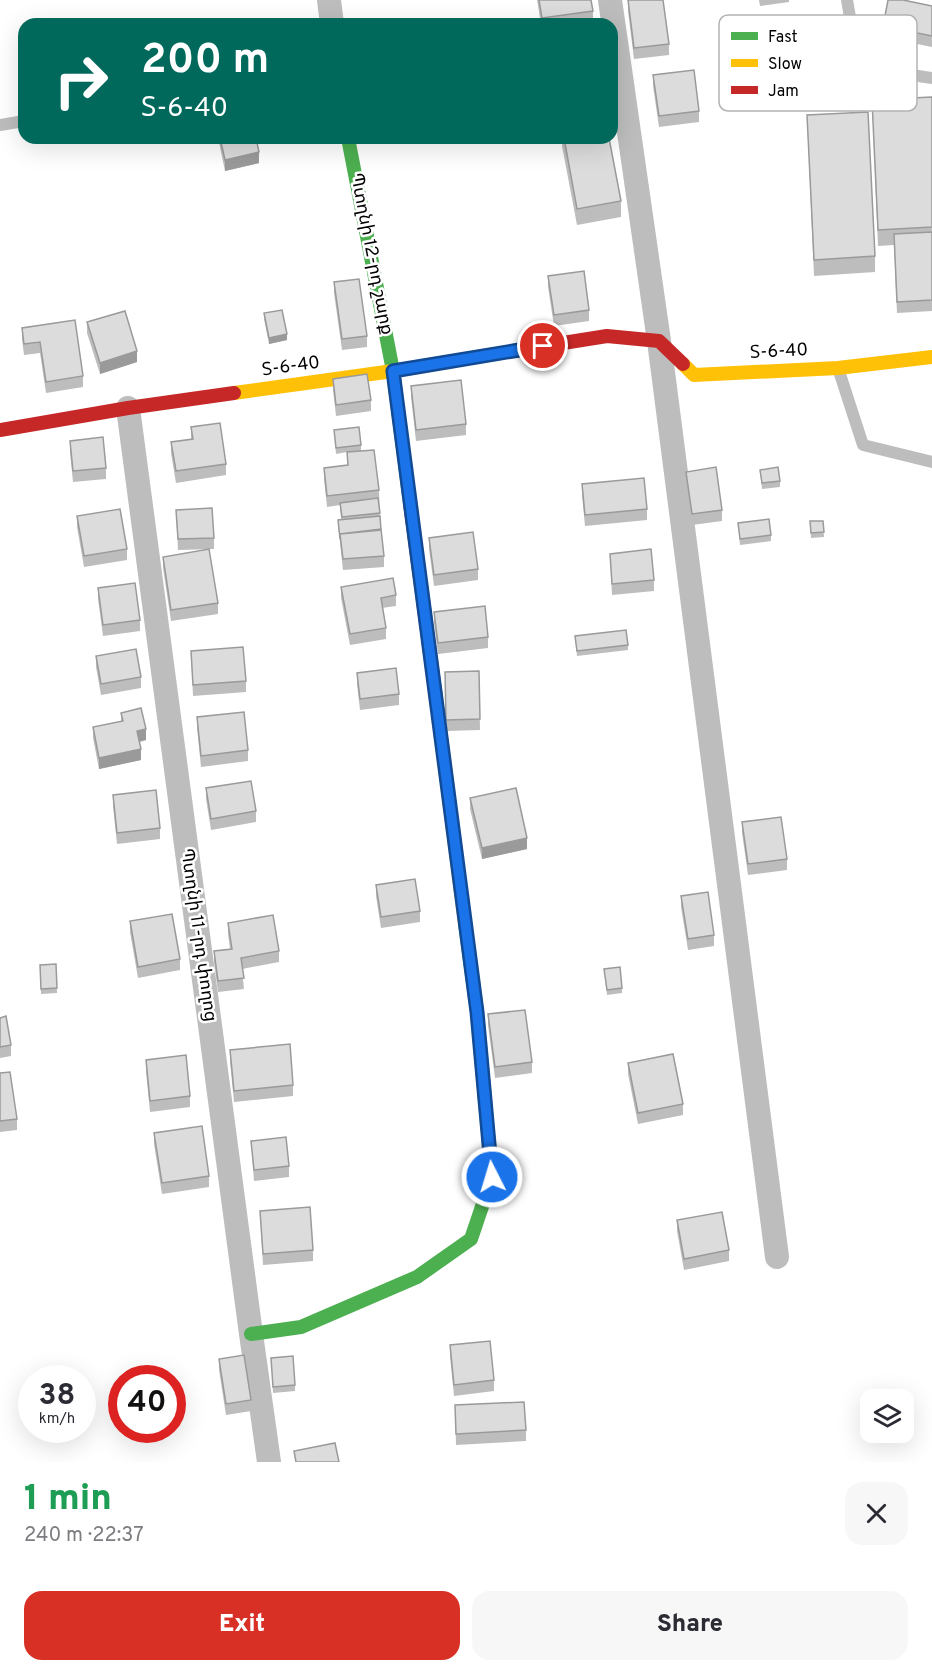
<!DOCTYPE html>
<meta charset="utf-8">
<style>
:root{--surface:#fff;--page:#f7f7f7;--text:#2b2b33;--muted:#7c7c81;--accent:#d93025}
body{margin:0;font-family:Overpass,"Noto Sans Armenian",sans-serif;background:var(--page);color:var(--text);height:100vh;display:flex;flex-direction:column;font-size:22px;white-space:nowrap}
*{box-sizing:border-box;margin:0}
p{font-size:20px;color:var(--muted)}
.icon{flex:none;width:33px;height:33px;fill:none;stroke:currentColor;stroke-width:2;stroke-linecap:round;stroke-linejoin:round}
.map{position:relative;height:1462px;overflow:hidden}
.sheet{display:flex;flex-direction:column;background:var(--surface);flex:1}
.sheet>*{flex:none}
.banner{position:absolute;left:18px;top:18px;width:600px;height:126px;border-radius:18px;box-shadow:0 6px 24px #0002;background:#00695c;color:#fff;overflow:hidden}
.fabs{position:absolute;left:860px;top:1389px;display:grid;gap:12px}
.fabs a{display:grid;place-items:center;width:54px;height:54px;border-radius:12px;background:var(--surface);box-shadow:0 6px 24px #0002;font-size:30px}
.speed{position:absolute;left:18px;top:1365px;display:flex;gap:12px;font-size:30px;font-weight:700;text-align:center}
.speed>*{display:grid;place-content:center;width:78px;height:78px;border-radius:50%;background:var(--surface);box-shadow:0 6px 24px #0002;line-height:1}
.speed small{font-size:15px;font-weight:400}
.speed .limit{border:9px solid #d22;background:#fff;color:#111}
.pin{position:absolute;display:grid;place-items:center;width:51px;height:51px;color:#fff;margin:-26px;border:3px solid #fff;border-radius:50%;box-shadow:0 2px 6px #0007}
.me{position:absolute;width:66px;margin:-33px;rotate:355deg;stroke-linejoin:round;filter:drop-shadow(0 0 4px #0008)}
.turn{display:flex;align-items:center;gap:21px;height:126px;padding:0 24px;font-size:27px}
.turn .icon{width:78px;height:78px;stroke-width:2.5}
.turn b{display:block;font-size:42px;line-height:51px}
.round{display:grid;place-items:center;flex:none;width:63px;height:63px;border-radius:18px;background:var(--page)}
.summary{display:flex;align-items:center;justify-content:space-between;height:102px;padding:0 24px}
h1{font-size:36px;font-weight:800;line-height:45px;color:#1e9e55}
.button{display:flex;gap:12px;margin-top:auto;padding:12px 24px}
.button a{flex:1;height:69px;border-radius:18px;background:var(--accent);color:#fff;font-size:24px;font-weight:800;line-height:69px;text-align:center}
.button a+a{background:var(--page);color:var(--text)}
.map>svg:first-child{display:block}
.lines{fill:none;stroke-linecap:round;stroke-linejoin:round}
.lane{stroke:#bdbdbd;stroke-width:12}
.street{stroke:#bdbdbd;stroke-width:24}
.fast{stroke:#4caf50;stroke-width:14}
.slow{stroke:#ffc107;stroke-width:14}
.jam{stroke:#c62828;stroke-width:14}
.wall{fill:#bdbdbd}
.shaded-wall{fill:#9a9a9a}
.building{fill:#dcdcdc;stroke:#9a9a9a;stroke-width:1.5}
.route-casing{stroke:#114b97;stroke-width:15}
.route{stroke:#1a73e8;stroke-width:10}
.labels{text-anchor:middle;dominant-baseline:central;stroke-width:5;stroke-linejoin:round;paint-order:stroke}
.street-label{font-size:18px;fill:#000;stroke:#fff}
.key{fill:#fff;stroke:#b2b2b2;stroke-width:1.5}
.key-label{font-size:16px;fill:#000}
</style>
<div class="map">
<svg width="932" height="1462" viewBox="0 0 932 1462">
<rect width="100%" height="100%" fill="#fff"/>
<g class="lines">
<path class="lane" d="M847,0L854,40L872,69L932,78
M0,125L24,121
M838,368L863,445L932,462"/>
<path class="street" d="M329,0L332,24
M610,0L659,341L777,1257
M128,408L251,1334L269,1462"/>
<path class="fast" d="M348,138L393,371L410,503
M251,1334L301,1327L417,1277L471,1239L492,1177L477,1012L465,923"/>
<path class="slow" d="M683,364L694,375L838,368L932,357
M234,393L393,371L513,351
M436,698L465,923"/>
<path class="jam" d="M513,351L607,336L659,341L683,364
M0,430L128,408L234,393
M410,503L436,698"/>
</g>
<path class="wall" d="M537,0H591L593,11V22L580,24H541Z
M628,0L669,44V55L634,59L628,11Z
M759,0H789V2L760,6Z
M932,6V47L883,37V26Z
M653,75L699,111V122L659,127L653,86Z
M932,97V311L897,313L894,245L878,246L872,100Z
M807,115L875,256V272L814,276Z
M218,138H256L259,163L225,171Z
M562,138H609L621,201V217L577,225L562,146Z
M548,276L589,310V321L554,326L548,287Z
M334,282L367,336V347L342,350L334,293Z
M264,313L287,340L269,344L264,319Z
M87,322L137,362L100,374L87,333Z
M22,328L83,376V387L46,393L40,353L24,355L22,339Z
M333,379L371,400V411L336,416L333,390Z
M411,386L466,424V435L416,441L411,397Z
M191,427L226,464V475L176,483L171,453V442L191,439Z
M334,430L361,445V451L379,490L380,518L384,556V567L343,570L338,525V520L341,519L340,505L327,507L324,479V468L348,465L347,452L336,454Z
M70,441L106,468V479L73,482L70,452Z
M760,470L780,481V487L762,489Z
M686,472L722,510V521L692,525L686,483Z
M582,484L647,509V520L585,526L582,495Z
M176,510L214,538V549L178,550Z
M77,516L127,549V560L84,567L77,527Z
M810,521H823L824,537L811,538Z
M738,523L771,535V541L740,545Z
M429,538L478,569V580L434,586L429,549Z
M610,554L654,580V591L612,595Z
M163,557L218,603V614L171,621L163,568Z
M341,587L396,595V606L382,608L386,628V639L350,645L341,598Z
M98,588L140,620V631L103,636L98,599Z
M434,612L488,637V648L438,654L434,623Z
M575,636L628,645V650L577,656Z
M191,651L246,681V692L193,696Z
M96,656L141,677V688L101,695L96,667Z
M479,671L480,730L446,731L445,672Z
M357,673L399,694V705L360,710L357,684Z
M121,713L146,740L140,742L141,760L99,769L93,738V727L121,721Z
M197,717L248,750V761L201,767L197,728Z
M206,788L256,811V822L211,830L206,799Z
M113,795L160,828V839L117,844L113,806Z
M470,798L527,849L482,859L470,809Z
M742,822L787,859V870L748,875L742,833Z
M376,885L420,911V922L381,928L376,896Z
M681,896L714,935V946L688,950L681,907Z
M130,921L180,959V970L138,978L130,932Z
M228,923L279,951V962L242,969L244,989L218,992L214,962V951L230,949L228,934Z
M56,964L57,993L41,994L40,965Z
M604,969L622,988V993L607,995Z
M488,1014L532,1062V1073L495,1078L488,1025Z
M0,1018L11,1045V1056L0,1058Z
M230,1050L293,1085V1096L234,1102L230,1061Z
M146,1060L190,1096V1107L150,1112L146,1071Z
M628,1063L683,1104V1115L638,1124L628,1074Z
M0,1073L17,1119V1130L0,1132Z
M154,1133L209,1176V1187L162,1194L154,1144Z
M251,1141L289,1166V1177L254,1181Z
M260,1211L313,1250V1261L263,1265Z
M677,1220L729,1250V1261L684,1270L677,1231Z
M450,1345L494,1380V1391L454,1396L450,1356Z
M271,1358L295,1385V1391L273,1393Z
M219,1359L251,1400V1411L226,1415L219,1370Z
M455,1405L526,1430V1441L456,1445Z"/>
<path class="shaded-wall" d="M259,152V163L225,171V160Z
M287,334V340L269,344V338Z
M137,351V362L100,374V363Z
M146,729V740L137,742V731Z
M141,749V760L99,769V758Z
M527,838V849L482,859V848Z"/>
<path class="building" d="M539,0H591L593,11L542,18Z
M628,0H663L669,44L634,48Z
M888,0H903L932,6V36L883,26Z
M694,70L699,111L659,116L653,75Z
M932,97V227L878,230L872,100Z
M868,112L875,256L814,260L807,115Z
M220,138H256L259,152L225,160Z
M564,138H609L621,201L577,209Z
M932,232V300L897,302L894,234Z
M584,271L589,310L554,315L548,276Z
M359,279L367,336L342,339L334,282Z
M282,310L287,334L269,338L264,313Z
M125,311L137,351L100,363L87,322Z
M75,320L83,376L46,382L40,342L24,344L22,328Z
M367,374L371,400L336,405L333,379Z
M461,380L466,424L416,430L411,386Z
M220,423L226,464L176,471L171,442L193,439L191,427Z
M359,427L361,445L336,448L334,430Z
M103,437L106,468L73,471L70,441Z
M374,450L379,490L327,496L324,468L348,465L347,452Z
M716,467L722,510L692,514L686,472Z
M778,467L780,481L762,483L760,470Z
M644,478L647,509L585,515L582,484Z
M378,498L380,513L342,517L340,503Z
M212,508L214,538L178,539L176,510Z
M120,509L127,549L84,556L77,516Z
M380,516L381,530L340,534V539L338,520Z
M769,519L771,535L740,539L738,523Z
M810,521H823L824,532L811,533Z
M381,529L384,556L343,559L340,534Z
M473,532L478,569L434,575L429,538Z
M209,549L218,603L171,610L163,557Z
M651,549L654,580L612,584L610,554Z
M393,578L396,595L381,598L386,628L350,634L341,587Z
M135,583L140,620L103,625L98,588Z
M485,606L488,637L438,643L434,612Z
M626,630L628,645L577,651L575,636Z
M243,647L246,681L193,685L191,651Z
M136,649L141,677L101,684L96,656Z
M396,668L399,694L360,699L357,673Z
M479,671L480,719L446,720L445,672Z
M141,708L146,729L137,731L141,749L99,758L93,727L123,721L121,713Z
M244,712L248,750L201,756L197,717Z
M251,781L256,811L211,819L206,788Z
M516,788L527,838L482,848L470,798Z
M156,790L160,828L117,833L113,795Z
M781,817L787,859L748,864L742,822Z
M415,879L420,911L381,917L376,885Z
M708,892L714,935L688,939L681,896Z
M172,914L180,959L138,967L130,921Z
M273,915L279,951L241,958L244,978L218,981L214,951L232,949L228,923Z
M56,964L57,988L41,989L40,965Z
M620,967L622,988L607,990L604,969Z
M525,1010L532,1062L495,1067L488,1014Z
M6,1016L11,1045L0,1047V1018Z
M290,1044L293,1085L234,1091L230,1050Z
M673,1054L683,1104L638,1113L628,1063Z
M186,1055L190,1096L150,1101L146,1060Z
M10,1072L17,1119L0,1121V1073Z
M202,1126L209,1176L162,1183L154,1133Z
M286,1137L289,1166L254,1170L251,1141Z
M310,1207L313,1250L263,1254L260,1211Z
M722,1212L729,1250L684,1259L677,1220Z
M490,1341L494,1380L454,1385L450,1345Z
M244,1355L251,1400L226,1404L219,1359Z
M293,1356L295,1385L273,1387L271,1358Z
M524,1402L526,1430L456,1434L455,1405Z
M335,1443L339,1462H296L294,1451Z"/>
<g class="lines">
<defs>
<path id="route" d="M492,1177L477,1012L393,371L543,346"/>
</defs>
<use href="#route" class="route-casing"/>
<use href="#route" class="route"/>
</g>
<g class="labels">
<g class="street-label">
<text transform="translate(371 254) rotate(79)">Պտղնի 12-րդ շարք</text>
<text transform="translate(779 352) rotate(-3)">Տ-6-40</text>
<text transform="translate(291 367) rotate(-8)">Տ-6-40</text>
<text transform="translate(198 935) rotate(82)">Պտղնի 11-րդ փողոց</text>
</g>
</g>
<rect x="719" y="15" width="198" height="96" rx="9" class="key"/>
<rect x="731" y="32" width="27" height="8" fill="#4caf50"/>
<rect x="731" y="59" width="27" height="8" fill="#ffc107"/>
<rect x="731" y="86" width="27" height="8" fill="#c62828"/>
<g class="key-label">
<text x="768" y="42">Fast</text>
<text x="768" y="69">Slow</text>
<text x="768" y="96">Jam</text>
</g>
</svg>
<div class="fabs">
<a><svg class="icon" aria-label="layers" viewBox="0 0 24 24"><path d="M12 4l9 5-9 5-9-5zM3 14l9 5 9-5"/></svg></a>
</div>
<div class="speed"><div>38<small>km/h</small></div><div class="limit">40</div></div>
<div class="pin" style="left:543px;top:346px;background:#d93025"><svg class="icon" aria-label="arrive" viewBox="0 0 24 24"><path d="M6 21V4h12l-3 4 3 4H6"/></svg></div>
<svg class="me" style="left:492px;top:1177px" viewBox="-20 -20 40 40"><circle r="17" fill="#1a73e8" stroke="#fff" stroke-width="3"/><path d="M0-11L8 9 0 5-8 9z" fill="#fff"/></svg>
<div class="banner">
<div class="turn"><svg class="icon" aria-label="right" viewBox="0 0 24 24"><path d="M7 20v-9h11M14 6l5 5-5 5"/></svg><div><b>200 m</b>Տ-6-40</div></div>
</div>
</div>
<section class="sheet">
<div class="summary"><div><h1>1 min</h1><p>240 m · 22:37</p></div><a class="round"><svg class="icon" aria-label="close" viewBox="0 0 24 24"><path d="M6 6l12 12M18 6L6 18"/></svg></a></div>
<div class="button"><a>Exit</a><a>Share</a></div>
</section>
